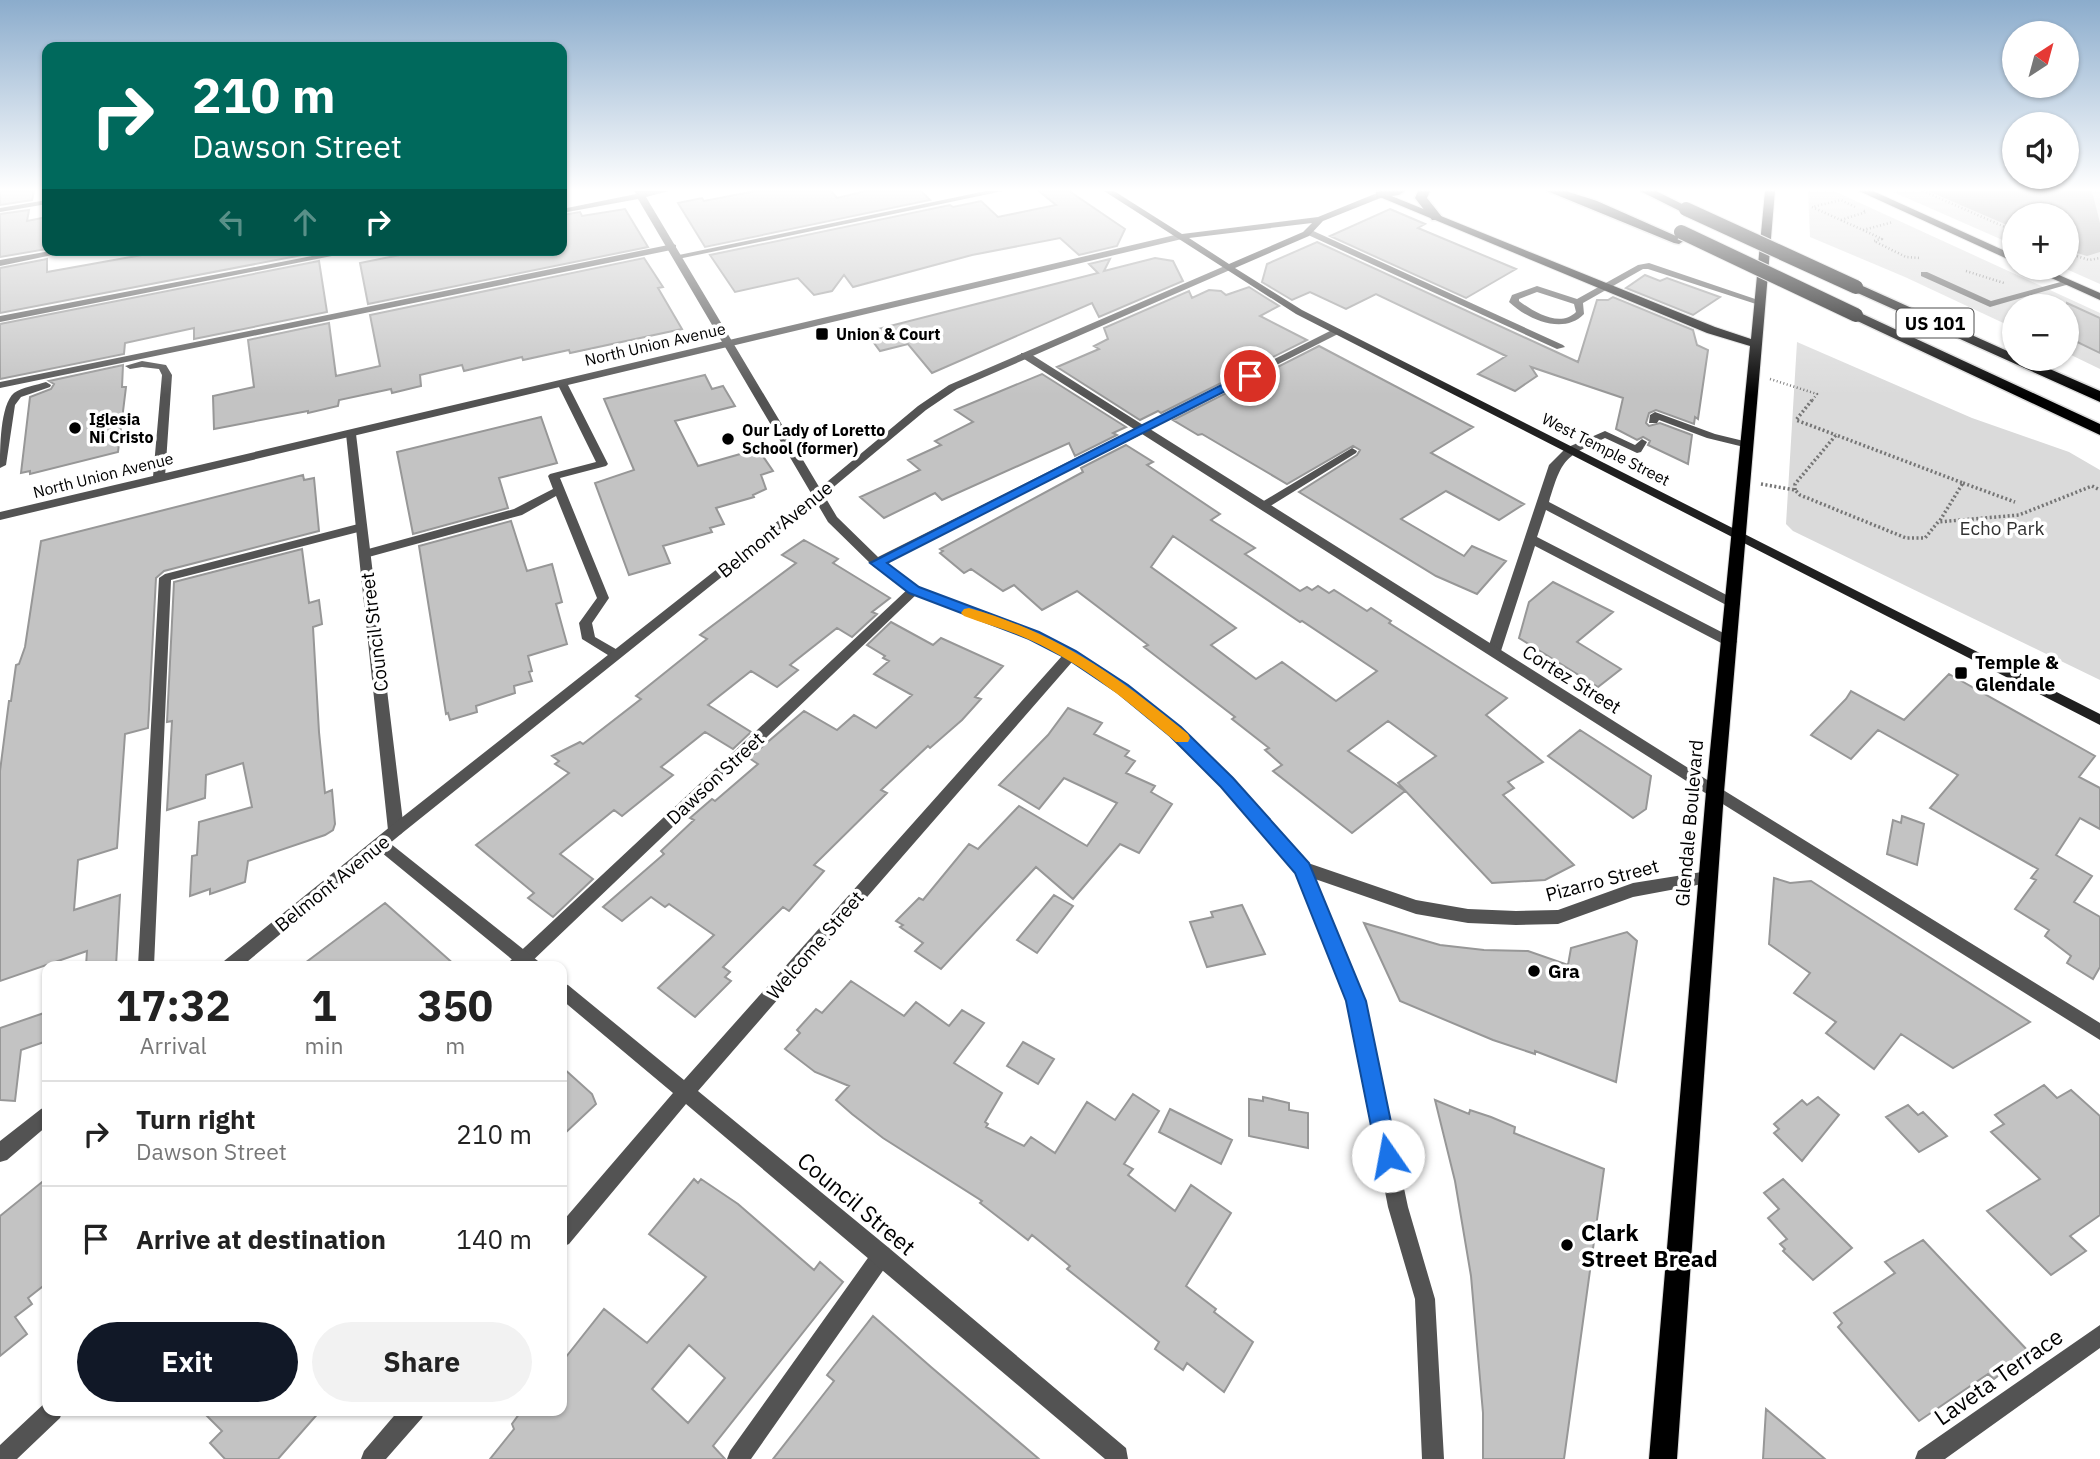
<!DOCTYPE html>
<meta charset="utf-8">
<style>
:root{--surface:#fff;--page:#f2f2f2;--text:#222;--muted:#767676;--line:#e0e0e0;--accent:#111827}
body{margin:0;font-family:"IBM Plex Sans",sans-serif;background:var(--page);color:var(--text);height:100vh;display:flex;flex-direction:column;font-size:26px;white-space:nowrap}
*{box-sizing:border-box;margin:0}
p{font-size:23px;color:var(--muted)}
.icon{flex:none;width:38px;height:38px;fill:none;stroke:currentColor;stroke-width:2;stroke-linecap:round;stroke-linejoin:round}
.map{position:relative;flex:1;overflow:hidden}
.details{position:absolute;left:42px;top:961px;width:525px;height:455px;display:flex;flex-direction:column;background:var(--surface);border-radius:14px;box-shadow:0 2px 5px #0004}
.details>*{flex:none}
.hud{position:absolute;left:42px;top:42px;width:525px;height:214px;border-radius:14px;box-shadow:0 2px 5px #0004;background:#00695c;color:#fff;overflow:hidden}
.needle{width:46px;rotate:36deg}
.tools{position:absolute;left:2002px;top:21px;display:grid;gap:14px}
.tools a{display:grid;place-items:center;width:77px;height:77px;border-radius:50%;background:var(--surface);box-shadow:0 2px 5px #0004;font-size:35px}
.pin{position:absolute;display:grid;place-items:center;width:60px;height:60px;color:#fff;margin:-30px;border:4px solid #fff;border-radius:50%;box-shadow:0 2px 7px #0007}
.me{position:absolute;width:77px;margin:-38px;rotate:348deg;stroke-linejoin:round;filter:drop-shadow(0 0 5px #0008)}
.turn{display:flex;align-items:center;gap:24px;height:147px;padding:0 35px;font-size:32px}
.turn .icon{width:91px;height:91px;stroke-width:2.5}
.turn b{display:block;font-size:49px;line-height:60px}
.lanes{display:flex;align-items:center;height:66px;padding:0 35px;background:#0003;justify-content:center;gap:35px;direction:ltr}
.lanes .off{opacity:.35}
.eta{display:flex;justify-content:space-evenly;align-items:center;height:119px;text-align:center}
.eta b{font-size:42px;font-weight:700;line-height:49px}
.cta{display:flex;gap:14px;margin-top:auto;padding:14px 35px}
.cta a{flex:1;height:80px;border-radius:42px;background:var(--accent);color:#fff;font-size:28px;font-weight:700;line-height:80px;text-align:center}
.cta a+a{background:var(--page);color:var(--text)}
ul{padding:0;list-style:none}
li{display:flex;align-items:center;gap:21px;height:105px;padding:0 35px;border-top:2px solid var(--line)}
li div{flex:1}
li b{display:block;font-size:26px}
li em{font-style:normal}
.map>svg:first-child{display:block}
.green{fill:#dadada}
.water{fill:#a1a1a1}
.building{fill:#c3c3c3;stroke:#979797;stroke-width:2;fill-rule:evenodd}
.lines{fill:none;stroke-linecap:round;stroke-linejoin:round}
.primary-casing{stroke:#dbdbdb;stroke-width:2}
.motorway-casing{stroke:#dbdbdb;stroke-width:3}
.path-far1{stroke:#757575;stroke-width:2.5;stroke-dasharray:1 2.5;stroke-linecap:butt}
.path{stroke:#757575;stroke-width:3.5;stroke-dasharray:2 2.5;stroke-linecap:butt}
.service{fill:#535353;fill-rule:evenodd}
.minor{fill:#535353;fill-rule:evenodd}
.tertiary{fill:#535353;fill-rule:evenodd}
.secondary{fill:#202020;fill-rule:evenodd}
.primary{fill:#000;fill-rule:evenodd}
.motorway{fill:#000;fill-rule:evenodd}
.motorway-bridge-casing{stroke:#dbdbdb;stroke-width:16;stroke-linecap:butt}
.motorway-bridge{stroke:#000;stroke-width:14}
.route{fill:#1a73e8;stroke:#114b97;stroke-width:2}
.slow{fill:#f59e0b}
.poi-dot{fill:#000;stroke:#fff;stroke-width:2.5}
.labels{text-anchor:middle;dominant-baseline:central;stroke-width:7;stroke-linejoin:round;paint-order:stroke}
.far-poi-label{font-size:16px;font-weight:bold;fill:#000;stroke:#fff;text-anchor:start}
.far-street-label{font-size:16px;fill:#000;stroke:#fff}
.shield{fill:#fff;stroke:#4c4c4c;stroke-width:2}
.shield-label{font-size:18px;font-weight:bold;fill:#000}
.park-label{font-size:19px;fill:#313131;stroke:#fff}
.street-label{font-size:19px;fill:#000;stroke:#fff}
.poi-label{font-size:19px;font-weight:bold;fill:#000;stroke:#fff;text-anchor:start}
.near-street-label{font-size:23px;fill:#000;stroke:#fff}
.near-poi-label{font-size:23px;font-weight:bold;fill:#000;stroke:#fff;text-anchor:start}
</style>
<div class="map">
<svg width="2100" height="1459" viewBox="0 0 2100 1459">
<rect width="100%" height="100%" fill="#fff"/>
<path class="green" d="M1808,191H1834L2100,313V369L2067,353V306H2014V328L1905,277L1810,237Z
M1891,191H2100V284L2064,268H2067V215H2014V245Z
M1797,342L1972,418L2069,452L2100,470V680L1793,531L1786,524Z"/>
<path class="water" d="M1928,191H2092L2100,223V252L2087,256L2067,250V215H2014V228Z"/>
<path class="building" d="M0,191H34L32,200L0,205Z
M756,191H831L837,198L866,191H921L930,200L705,247L678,203L702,198L704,201Z
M1039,191H1069L1125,229L1117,246L1079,255L1060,238L972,255L853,287L844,275L832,291L814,295L798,278L735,292L710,255L950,205L953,207L981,201L998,217L1056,205Z
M625,209L648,247L368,304L360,263L425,250H562V215L580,212L582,216Z
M1390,209L1425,224L1418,228L1516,269L1466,298L1330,236Z
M29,210L27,221L47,217V249L0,257V214Z
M1317,242L1578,362L1597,300H1608L1613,297L1693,330L1697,345L1708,350L1698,419L1695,417L1694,424L1656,410L1649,413L1646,423L1649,426L1660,423L1692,435L1688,464L1648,445L1650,441L1643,437L1637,440L1616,429L1623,398L1531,367L1537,376L1515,391L1478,374L1506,356L1376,294L1346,309L1310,292L1292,300L1262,282L1267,264Z
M170,250L318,252L0,313V268L47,259V272Z
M644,258L663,287L658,288L682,329L570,353L569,350L523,360L522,357L464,371L462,365L420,375L421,386L392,393L391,389L339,400L338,406L308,413V411L214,429L213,396L254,387L248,340L329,323L336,376L380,366L370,315Z
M1155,258L1173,261L1183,281L1099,317L1092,303L932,373L908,344L880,351L866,332L1098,273L1089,264L1110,259L1104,271Z
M319,261L327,312L194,339V328L125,343L124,354L0,379V324Z
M1645,275L1660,281L1667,278L1720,297L1693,315L1626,288Z
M1249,287L1279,306L1260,316L1307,340L1161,413L1158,411L1140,420L1057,367L1099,349L1094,346L1108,339L1104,328L1189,291L1192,298L1209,290L1221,291L1226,295Z
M2067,303L2100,318V353L2067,337Z
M1319,346L1473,427L1431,453L1524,504L1499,520L1446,491L1401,519L1464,556L1472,546L1506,561L1477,594L1436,576L1299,492L1357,455L1360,450L1353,446L1287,484L1202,434L1198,435L1173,420Z
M123,365L122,387H126L118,452L30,474V471L21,473L30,397L51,389L54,384L49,381Z
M1042,374L1126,427L1113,433L1117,435L1075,456L1069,443L942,500L935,493L884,518L860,497L920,470L908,460L941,445L935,441L973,422L955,410Z
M705,375L712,389L723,386L735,406L675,421L698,466L758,449L773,471L761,475L766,489L753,495L754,497L716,508L724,524L710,528L712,532L663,546L670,563L629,575L595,483L634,470L604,399Z
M541,417L557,463L499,478L508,508L413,534L397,452Z
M1126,445L1153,462L1147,465L1220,514L1211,520L1255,548L1245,554L1300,591L1307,587L1312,590L1318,586L1329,593L1334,590L1367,611L1371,608L1391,621L1389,623L1507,698L1486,715L1543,762L1508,782L1514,788L1503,795L1574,865L1545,880L1492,883L1398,783L1436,756L1388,721L1348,751L1405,791L1352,833L1273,771L1282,765L1265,750L1269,748L1232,719L1235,717L1144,647L1148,645L1077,591L1042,610L1014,585L1003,591L971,569L964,573L940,553L943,551L940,549L1083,472L1081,468ZM1173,536L1300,622L1302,621L1377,671L1336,701L1282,662L1256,679L1211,645L1236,628L1151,567Z
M303,475L304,480L314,478L319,531L164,571L156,578L148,728L125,734L117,848L78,860L74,910L120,895L116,966H86L87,951L0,981V771L9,701H11L16,665L19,664L25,647L41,541Z
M511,521L527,571L552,564L562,602L556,604L567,644L528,656L532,671L529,672L532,681L514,686L515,693L476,706L477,712L450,720L448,713L446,714L419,546Z
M804,540L838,559L833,563L890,598L872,612L877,614L852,637L837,628L790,665L798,670L777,687L751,671L708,705L751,732L733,749L705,732L661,767L673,775L622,816L614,810L560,854L593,879L553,917L528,898L534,893L476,845L569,773L555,764L559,761L552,756L580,742L583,744L641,699L636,696L707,639L700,635L796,563L782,555Z
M302,549L309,603L319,600L322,624L313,627L319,732L325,793L332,790L335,824L333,830L325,835L248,861L245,882L210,894V889L190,896L192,856L197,855L199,822L252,807L243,763L206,775L205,798L167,810L172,721L167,722L174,582Z
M1553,582L1613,612L1577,642L1621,669L1598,687L1519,638L1529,602Z
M891,622L933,645L941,638L1003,666L975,697L981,699L962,720L930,748L928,746L881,790L887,793L814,865L824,871L789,911L783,907L723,967L730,972L725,977L731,981L695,1017L658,988L714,935L669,904L665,907L651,897L622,921L603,907L664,854L661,851L694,820L690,818L712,799L715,801L758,764L749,758L804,711L837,730L854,715L876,728L912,695L874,674L889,661L883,658L885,656L867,645Z
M1949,674L2095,756L2079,777L2100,788V829L2080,818L2056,855L2092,876L2074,902L2100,917V967L2093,979L2067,963L2071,956L2045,936L2049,930L2015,909L2036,880L2031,878L2038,869L1930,808L1958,775L1878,730L1851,759L1811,735L1846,699L1851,691L1904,720Z
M1068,708L1102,723L1094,734L1129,751L1125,756L1135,761L1126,773L1155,786L1151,792L1172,804L1139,853L1120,844L1073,899L1036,867L941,969L915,951L923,943L900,927L903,925L896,921L919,898L923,900L969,844L978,849L1019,806L1087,846L1117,803L1064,778L1039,809L999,785L1048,735Z
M1580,730L1651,776L1646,809L1633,818L1548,756Z
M1902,816L1924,824L1917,865L1887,854L1893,820L1901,823Z
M1774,878L1790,883L1811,881L2030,1022L1953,1068L1901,1034L1874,1069L1826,1033L1836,1022L1794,993L1810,973L1769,944Z
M1054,895L1073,906L1037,953L1017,940Z
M385,903L456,966H301Z
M1242,905L1265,954L1207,967L1190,922L1213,917L1211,912Z
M1364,923L1440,945L1484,950L1528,951L1568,965L1571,948L1627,932L1637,941L1616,1082L1535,1051V1054L1493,1040L1400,1001Z
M851,981L904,1016L916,1002L949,1026L962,1010L984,1023L954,1063L1002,1093L985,1122L988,1124L986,1127L1024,1146L1031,1137L1055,1153L1087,1102L1115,1120L1133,1094L1159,1111L1124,1164L1133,1169L1128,1175L1175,1211L1191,1185L1231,1213L1186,1286L1216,1309L1214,1312L1253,1342L1224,1392L1187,1363L1183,1370L1155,1349L1159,1342L1067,1269L1070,1266L1032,1235L1028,1240L980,1203L982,1201L883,1138L852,1114L836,1100L849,1086L815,1072L785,1049L800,1033L797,1030L816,1009L822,1013Z
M47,1012V1041L21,1050L15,1101L0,1100V1028Z
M1023,1042L1054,1059L1038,1084L1007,1066Z
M562,1067L592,1094L596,1104L562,1136Z
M2044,1085L2057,1098L2071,1090L2100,1116V1215L2070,1236L2086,1251L2051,1275L1987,1211L2040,1179L1991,1132L2004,1124L1995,1115Z
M1263,1097L1289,1103V1110L1308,1113V1148L1249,1136V1099L1263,1101Z
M1818,1097L1839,1115L1802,1161L1774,1133L1779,1129L1774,1124L1802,1100L1807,1105Z
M1435,1100L1469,1114L1470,1110L1491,1117L1515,1127L1514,1133L1604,1169L1564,1459H1483V1413L1471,1276L1455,1181Z
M1908,1105L1918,1115L1923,1112L1947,1136L1919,1152L1886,1117Z
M1170,1109L1232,1140L1221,1164L1159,1132Z
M47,1178V1283L28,1298L32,1304L15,1317L27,1334L0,1356V1216Z
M694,1179L698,1183L701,1179L738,1204L814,1270L820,1262L843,1282L713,1446L725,1459H490L514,1429L512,1424L522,1410H562V1362L604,1309L647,1343L706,1277L649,1234ZM689,1345L725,1378L688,1423L652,1389Z
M1783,1179L1852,1248L1813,1280L1783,1251L1785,1249L1780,1244L1787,1239L1768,1218L1779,1209L1764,1193Z
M1923,1240L2029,1352L1994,1379L1988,1374L1919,1421L1838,1327L1842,1323L1834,1313L1895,1273L1885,1262Z
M873,1316L931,1367L1039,1459H773L834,1381L827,1375Z
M1766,1409L1825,1459H1763Z
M201,1410H321L278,1459H225L210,1443L222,1431Z"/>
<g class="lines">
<defs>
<path id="primary" d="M1765,191H1775L1724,792L1677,1459H1649L1706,792L1750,346L1707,333L1375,195L1384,193L1715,327L1751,339Z
M1859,191H1873L2014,255V262Z
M2029,268H2043L2100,293V300Z"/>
<path id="motorway" d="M1381,191H1405L1399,195L1376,198V192Z
M1418,191H1430L1427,198L1442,217L1440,220H1432L1415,198Z
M1547,191H1566L1597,201L1685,240L1679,244L1674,243Z
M1640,191H1656L1692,209L1686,213L1682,212Z
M1856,283L2014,354V359H2027L2100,391V402L1851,290L1849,287Z
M1856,311L2100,424V435L1851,318L1849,315Z"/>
</defs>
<use href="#primary" class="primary-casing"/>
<use href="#motorway" class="motorway-casing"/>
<path class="path-far1" d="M1923,191L2014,231
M1855,207L1841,200L1812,207L1863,230L1893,222
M1841,220L1866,212L1863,210
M1863,230L1882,239L1874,241L1906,257L1920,258
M2067,253L2089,260L2100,258
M1966,271L2004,283
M1770,379L1817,394L1811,402"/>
<path class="path" d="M1812,400L1796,420L1836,435
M1963,483L2015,502
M1761,484L1795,490L1800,495L1906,538H1925L1938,522L2019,515L2092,486L2100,490
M1795,490V484L1836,435L1963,483L1939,522"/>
<path class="service" d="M986,191H1003L678,259L674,256Z
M1309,229L1563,345L1565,347L1557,349L1306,234L1305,232Z
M673,244L676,245V249L0,388V382Z
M56,250H76L0,266V260Z
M1649,263L1764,302L1756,304L1648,269H1643L1583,303L1584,314C1564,335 1528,320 1509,302L1512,295L1537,286L1577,299L1638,265ZM1537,292L1574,304L1576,312C1560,328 1534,312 1519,301V299Z
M1921,272H1927L1991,301L2068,280L2073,283L1990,307L1921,276Z
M142,361L166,365L172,375L165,477L159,480L153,477L162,375L159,369L142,367L130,369L125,366Z
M562,380L567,383L608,464L606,466L560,478L609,598L592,623L595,637L621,652L623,655L616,660L582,639L579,623L597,598L556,496L522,515L365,558L359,554L361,551L514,509L553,489L548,476L550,474L596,462L557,383Z
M46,382L51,385L50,387L21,397L15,405L6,465L0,468C0,449 0,405 14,393C22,387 37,385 46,382Z
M1655,412L1715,434L1752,443L1753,445L1748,448L1707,438L1659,420L1657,423H1649L1650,415Z
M1605,431L1635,445L1642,439L1647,442L1641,452L1637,453L1605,438C1564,457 1562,459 1549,502L1738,601L1740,604L1738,607H1730L1546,510L1537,537L1735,639L1737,642L1730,647L1725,645L1535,546L1501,651L1499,654H1489L1487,651L1549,465L1566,448Z
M1352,448L1357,451L1356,453L1267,508H1259L1257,505Z
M362,523L366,524V530L171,580L154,966H138L159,578L165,574Z
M914,586L920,590L918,593L527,966H508L510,961L910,587Z
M882,1245L889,1248L892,1255L889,1262L751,1459H727L730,1451L875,1248Z
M47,1401V1410H63L60,1418L17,1459H0V1445Z"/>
<path class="minor" d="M634,191H669L646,197L837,517L878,557L1134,429L1021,357V353H1029L1143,425L1334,329H1340V333L1150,429L1720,788L2100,1023V1040L1710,796L1142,434L886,563L918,587L1039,633L1076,652L1128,686L1180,727L1232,779L1308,863L1416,900L1468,909L1516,911L1558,910L1633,883L1708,871L1714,872L1716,877L1714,882L1708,883L1633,897L1558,924L1516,925L1468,923L1416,914L1315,879L1364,1001L1408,1207L1435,1299L1444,1459H1422L1415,1299L1388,1207L1348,1001L1297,872L1222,787L1170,735L1118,692L1072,662L698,1091L889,1248L1126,1448L1128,1459H1105L686,1104L569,1244L562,1247V1222L673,1093L562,1000V983L568,985L684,1080L1062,656L1029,639L910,593L873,566L828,522L638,199L562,213V209L636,194Z
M47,200V204L0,212V208Z
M343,250H362L0,322V316Z
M351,431L356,434L404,830L401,834L396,836L391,834L388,830L346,434Z
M381,838L386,840L538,961L540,966H520L376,848L373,844L376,840Z
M2100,1325V1348L1945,1459H1915L1918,1451Z
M399,1410H425L422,1418L386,1459H361L364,1451Z"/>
<path class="tertiary" d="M1179,234L1183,237L1182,239L0,520V512Z
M1227,265L1231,268L1230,270L957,389L926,410L824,495L401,834L242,966H222L224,961L391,826L816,491L918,406L949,385Z
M47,1106V1126L7,1160L0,1162V1141L41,1109Z"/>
<path class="secondary" d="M1104,191H1114L1182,234L1318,217L1377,193H1383V197L1323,221L1309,236L1235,268L1302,310L2100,714V725L1296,314ZM1312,223L1303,232L1229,264L1189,238Z"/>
<use href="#primary" class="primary"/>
<use href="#motorway" class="motorway"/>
<defs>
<path id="motorway-bridge" d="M1686,209L1856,287
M1681,232L1856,315"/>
</defs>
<use href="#motorway-bridge" class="motorway-bridge-casing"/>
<use href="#motorway-bridge" class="motorway-bridge"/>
</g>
<linearGradient id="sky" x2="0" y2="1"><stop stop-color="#8baccc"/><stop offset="0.48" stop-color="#fff"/><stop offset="1" stop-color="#fff" stop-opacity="0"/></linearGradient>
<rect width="2100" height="395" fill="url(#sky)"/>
<path class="route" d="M1245,373L1255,376L887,563L919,587L1039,632L1076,651L1128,685L1181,727L1233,778L1309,863L1366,1001L1398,1156L1395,1163L1388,1166L1380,1163L1377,1156L1346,1001L1295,873L1221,787L1170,736L1118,693L1066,658L1029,639L909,593L870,563Z"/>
<path class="slow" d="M969,608C1058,633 1117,676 1188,734L1190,738L1188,742H1176C1131,704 1085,665 1030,640C1009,630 985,624 964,616L961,613L964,609Z"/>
<g class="poi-dot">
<rect x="815" y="327" width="14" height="14" rx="3.5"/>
<circle cx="75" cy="428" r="7"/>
<circle cx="728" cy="439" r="7"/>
<rect x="1954" y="666" width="14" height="14" rx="3.5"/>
<circle cx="1534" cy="971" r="7"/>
<circle cx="1567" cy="1245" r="7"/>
</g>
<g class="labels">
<g class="far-poi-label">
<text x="836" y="334">Union &amp; Court</text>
<text x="89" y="419">Iglesia<tspan x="89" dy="18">Ni Cristo</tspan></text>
<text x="742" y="430">Our Lady of Loretto<tspan x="742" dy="18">School (former)</tspan></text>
</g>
<g class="far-street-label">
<text transform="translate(655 344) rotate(-13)">North Union Avenue</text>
<text transform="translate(1606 449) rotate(27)">West Temple Street</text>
<text transform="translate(103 475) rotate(-14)">North Union Avenue</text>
</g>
<rect class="shield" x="1896.5" y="308.5" width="77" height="29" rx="5"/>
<g class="shield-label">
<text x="1935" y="323">US 101</text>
</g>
<g class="park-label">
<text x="2002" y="528">Echo Park</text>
</g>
<g class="street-label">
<text transform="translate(775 529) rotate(-39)">Belmont Avenue</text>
<text transform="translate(374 632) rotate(-97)">Council Street</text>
<text transform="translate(1572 679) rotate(32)">Cortez Street</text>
<text transform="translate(715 778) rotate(-43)">Dawson Street</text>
<text transform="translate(1689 823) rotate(-85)">Glendale Boulevard</text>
<text transform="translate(1602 880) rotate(-15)">Pizarro Street</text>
<text transform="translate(332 883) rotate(-39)">Belmont Avenue</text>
<text transform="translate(815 945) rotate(-49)">Welcome Street</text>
</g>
<g class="poi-label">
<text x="1975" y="662">Temple &amp;<tspan x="1975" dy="22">Glendale</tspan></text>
<text x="1548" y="971">Gra</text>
</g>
<g class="near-street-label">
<text transform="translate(857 1203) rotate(40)">Council Street</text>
<text transform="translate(1998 1376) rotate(-35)">Laveta Terrace</text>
</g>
<g class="near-poi-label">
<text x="1581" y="1232">Clark<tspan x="1581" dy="26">Street Bread</tspan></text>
</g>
</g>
</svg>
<div class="tools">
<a><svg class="needle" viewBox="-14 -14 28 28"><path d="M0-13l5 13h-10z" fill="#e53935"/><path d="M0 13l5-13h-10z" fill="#767676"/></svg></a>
<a><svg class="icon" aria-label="sound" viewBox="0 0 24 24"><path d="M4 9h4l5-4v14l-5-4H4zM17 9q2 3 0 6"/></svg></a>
<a>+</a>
<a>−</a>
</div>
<div class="pin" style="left:1250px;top:376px;background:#d93025"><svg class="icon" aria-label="arrive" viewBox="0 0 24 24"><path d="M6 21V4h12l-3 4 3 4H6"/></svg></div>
<svg class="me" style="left:1388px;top:1156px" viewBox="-20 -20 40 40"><circle r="19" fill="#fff"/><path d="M0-13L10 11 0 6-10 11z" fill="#1a73e8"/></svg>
<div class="hud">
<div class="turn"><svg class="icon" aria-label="right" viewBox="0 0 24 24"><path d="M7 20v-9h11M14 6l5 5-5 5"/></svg><div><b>210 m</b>Dawson Street</div></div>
<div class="lanes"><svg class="icon off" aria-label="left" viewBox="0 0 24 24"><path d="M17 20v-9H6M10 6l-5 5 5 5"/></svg><svg class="icon off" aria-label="ahead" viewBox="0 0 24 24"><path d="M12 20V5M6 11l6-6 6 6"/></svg><svg class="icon" aria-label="right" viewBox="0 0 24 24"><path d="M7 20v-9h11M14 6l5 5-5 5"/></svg></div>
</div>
<section class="details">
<div class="eta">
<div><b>17:32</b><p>Arrival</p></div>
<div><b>1</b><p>min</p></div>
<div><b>350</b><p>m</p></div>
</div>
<ul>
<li><svg class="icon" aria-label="right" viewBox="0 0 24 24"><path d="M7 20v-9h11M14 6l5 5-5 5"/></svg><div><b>Turn right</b><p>Dawson Street</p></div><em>210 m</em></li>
<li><svg class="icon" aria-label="arrive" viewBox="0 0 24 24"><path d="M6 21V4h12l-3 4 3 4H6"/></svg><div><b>Arrive at destination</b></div><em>140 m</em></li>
</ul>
<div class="cta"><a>Exit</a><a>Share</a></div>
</section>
</div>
